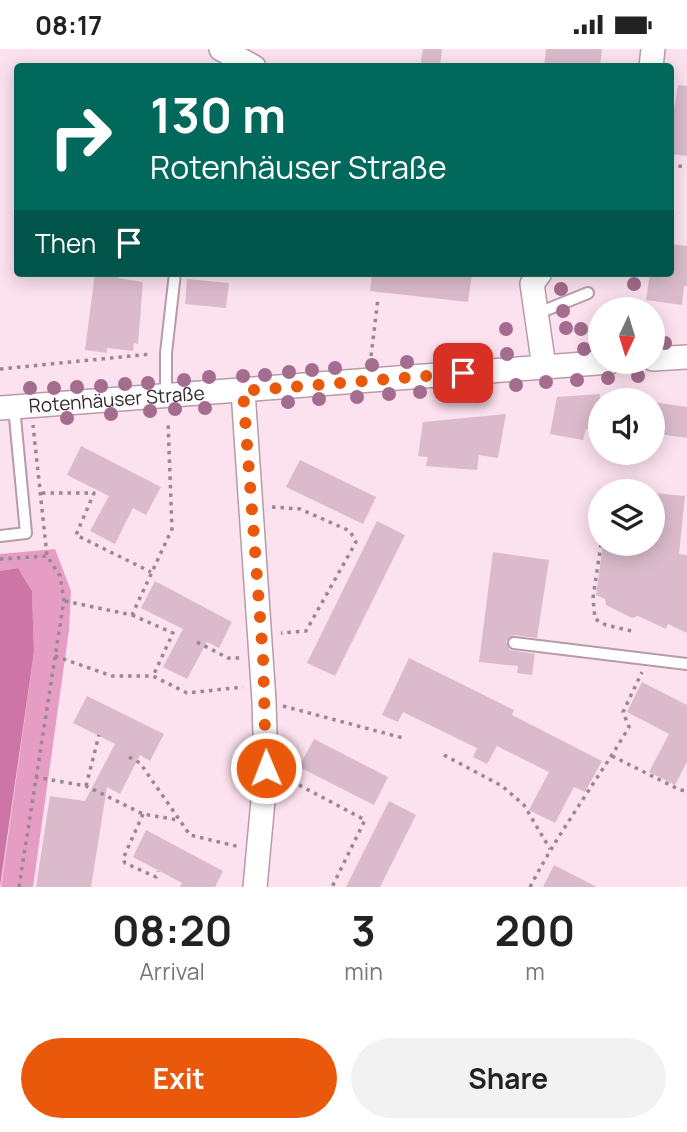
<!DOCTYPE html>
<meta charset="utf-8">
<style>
:root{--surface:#fff;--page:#f2f2f2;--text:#222;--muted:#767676;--accent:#ea580c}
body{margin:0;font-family:Manrope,sans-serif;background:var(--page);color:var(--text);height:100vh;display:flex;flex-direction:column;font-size:26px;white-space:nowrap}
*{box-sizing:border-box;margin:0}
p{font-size:23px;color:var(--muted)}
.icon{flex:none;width:38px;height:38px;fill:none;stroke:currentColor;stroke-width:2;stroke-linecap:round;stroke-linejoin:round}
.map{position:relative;height:838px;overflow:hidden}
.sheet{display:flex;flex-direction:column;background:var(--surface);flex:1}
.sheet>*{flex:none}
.top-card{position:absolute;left:14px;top:14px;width:660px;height:214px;border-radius:7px;box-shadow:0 4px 18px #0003;background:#00695c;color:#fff;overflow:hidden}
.needle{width:46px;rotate:184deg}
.buttons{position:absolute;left:588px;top:248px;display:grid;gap:14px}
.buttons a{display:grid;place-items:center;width:77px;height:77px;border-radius:50%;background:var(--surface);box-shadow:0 4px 18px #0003;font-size:35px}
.pin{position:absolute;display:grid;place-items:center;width:60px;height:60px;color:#fff;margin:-30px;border-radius:14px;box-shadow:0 4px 10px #0006}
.me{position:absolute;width:77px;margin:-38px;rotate:359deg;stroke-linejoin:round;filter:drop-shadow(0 0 5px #0008)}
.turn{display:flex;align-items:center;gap:24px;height:147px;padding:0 21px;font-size:32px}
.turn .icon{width:91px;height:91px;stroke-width:2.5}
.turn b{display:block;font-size:49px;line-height:60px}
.then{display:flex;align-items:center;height:66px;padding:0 21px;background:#0003;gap:14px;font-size:26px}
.eta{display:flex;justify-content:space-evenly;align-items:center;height:119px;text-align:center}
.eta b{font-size:42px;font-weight:700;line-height:49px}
.cta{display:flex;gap:14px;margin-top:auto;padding:14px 21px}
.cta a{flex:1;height:80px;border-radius:42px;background:var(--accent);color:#fff;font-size:28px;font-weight:700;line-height:80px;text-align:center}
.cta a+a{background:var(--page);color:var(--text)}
.status{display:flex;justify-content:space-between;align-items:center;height:49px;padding:0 35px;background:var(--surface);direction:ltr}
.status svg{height:19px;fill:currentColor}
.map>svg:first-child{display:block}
.green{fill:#e69dc3}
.water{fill:#cd76a5}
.building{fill:#dbbbcb}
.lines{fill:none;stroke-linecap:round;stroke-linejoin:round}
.lane-casing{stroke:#b99aa9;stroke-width:14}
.street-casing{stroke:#b99aa9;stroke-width:26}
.path{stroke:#9b8791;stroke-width:3.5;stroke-dasharray:3.5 5;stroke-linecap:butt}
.lane{stroke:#fff;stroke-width:10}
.street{stroke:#fff;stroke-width:23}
.tree{fill:#a46c8e}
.route{stroke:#ea580c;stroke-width:12;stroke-dasharray:0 21.6}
.labels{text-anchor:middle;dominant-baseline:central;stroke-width:6;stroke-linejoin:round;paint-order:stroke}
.street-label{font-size:19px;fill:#34272e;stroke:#fbf4f8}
</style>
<div class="status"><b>08:17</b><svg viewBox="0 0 49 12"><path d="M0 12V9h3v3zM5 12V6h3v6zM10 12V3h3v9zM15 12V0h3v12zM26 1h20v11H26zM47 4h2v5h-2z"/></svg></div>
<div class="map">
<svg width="687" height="838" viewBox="0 0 687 838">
<rect width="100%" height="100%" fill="#fce1ee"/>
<path class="green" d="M55,500L71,542L69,581L33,838H1L34,603L32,542L18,519L0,522V505Z"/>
<path class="water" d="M18,519L32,542L34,603L0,838V522Z"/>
<path class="building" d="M423,0H442L440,18H420Z
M546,0H602L600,18H544Z
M678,36L687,37V107L670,105V87Z
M670,195L687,197V237H684L682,256L646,251L650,224H670Z
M95,224H119L118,229L143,233L138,295L134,294L133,302L107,299V304L85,301Z
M372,224H472L468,253L370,242Z
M187,230L229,234L226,259L185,255Z
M600,345V380H586L583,391L550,385L557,348Z
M653,353L687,358V389L653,384Z
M506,365L498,409L479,406L477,421L426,417L428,408L418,407L423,373Z
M81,397L161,438L146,466L133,459L115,495L90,482L109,447L67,426Z
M300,411L376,448L363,475L286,438Z
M653,444L685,447L679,505L687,506V584L668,575L666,580L638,567L632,569L606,556L605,550L596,546L603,495H653Z
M377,472L405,486L335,627L307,614Z
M493,503L549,511L537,589L514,586L506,592L510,601L535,605L532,626L517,624L518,617L479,613Z
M155,532L232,573L219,599L207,593L187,630L163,618L183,580L141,559Z
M409,609L514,661L512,666L602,712L585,743L574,738L555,774L529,761L549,723L497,697L487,715L473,708L477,699L403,663L398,673L382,666Z
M642,633L687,656V713L675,736L649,723L669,685L627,663Z
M87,647L164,685L150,712L140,706L120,745L107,738L91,838H36L50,747L85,752L115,695L73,674Z
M314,690L388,728L374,756L299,718Z
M389,752L416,766L380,838H346Z
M146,781L223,822L215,838H180L182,834L133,808Z
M554,816L597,838H543Z"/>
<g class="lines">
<defs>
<path id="lane" d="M536,265L588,244
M166,347V304L175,224
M0,487L26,484L14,358
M514,594L687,615"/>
<g id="street">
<path d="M221,0L254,18"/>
<path d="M651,18L653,0"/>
<path d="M540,224L532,235L544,318"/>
<path d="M653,310L687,308"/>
<path d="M243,342L264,652L266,719L255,838"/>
<path id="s1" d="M0,359L610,313"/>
</g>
</defs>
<use href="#lane" class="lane-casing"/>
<use href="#street" class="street-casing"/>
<path class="path" d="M670,116L687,118
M371,307L378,250
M0,320L151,305
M42,444H94L76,486L151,523
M272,458L300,460L350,482L356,493L306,582L281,584
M600,468V484
M601,495L593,549L595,570L606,576L636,583
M0,510L47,507
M65,552L132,566L172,480L168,372
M132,566L173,584L153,627
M197,593L228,609H240
M55,607L112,627H153L187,644L243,638
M283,657L403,689
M444,706L502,737L524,756L550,800
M612,707L680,741L687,742
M129,708L140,714L190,786L240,798
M35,728L86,737L143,765L178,771
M284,728L365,771L332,838
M86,737L99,686
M143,765L123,810L125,814L156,828L158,822
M19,838L64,551L60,527L47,507L33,376
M530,838C559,782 597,732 629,678L623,663L642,623"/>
<use href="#lane" class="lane"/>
<use href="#street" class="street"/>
</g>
<g class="tree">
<circle cx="634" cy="235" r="7"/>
<circle cx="561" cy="240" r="7"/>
<circle cx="563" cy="262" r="7"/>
<circle cx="566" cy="279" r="7"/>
<circle cx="506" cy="280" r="7"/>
<circle cx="581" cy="280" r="7"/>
<circle cx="665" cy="294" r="7"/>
<circle cx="584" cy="300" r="7"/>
<circle cx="507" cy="305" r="7"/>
<circle cx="479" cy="308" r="7"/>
<circle cx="407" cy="313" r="7"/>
<circle cx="372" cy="316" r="7"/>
<circle cx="335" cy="319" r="7"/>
<circle cx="312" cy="321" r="7"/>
<circle cx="289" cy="323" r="7"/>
<circle cx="265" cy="326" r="7"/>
<circle cx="243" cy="327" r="7"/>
<circle cx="638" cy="327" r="7"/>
<circle cx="209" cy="328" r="7"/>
<circle cx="608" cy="329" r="7"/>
<circle cx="184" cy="331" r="7"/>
<circle cx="577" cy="331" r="7"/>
<circle cx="546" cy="333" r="7"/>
<circle cx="148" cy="334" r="7"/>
<circle cx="125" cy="335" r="7"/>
<circle cx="516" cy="336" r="7"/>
<circle cx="101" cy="337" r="7"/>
<circle cx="77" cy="338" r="7"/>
<circle cx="479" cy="338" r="7"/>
<circle cx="30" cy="339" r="7"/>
<circle cx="54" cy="339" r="7"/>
<circle cx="449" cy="340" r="7"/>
<circle cx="420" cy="343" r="7"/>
<circle cx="389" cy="345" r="7"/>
<circle cx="357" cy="348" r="7"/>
<circle cx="319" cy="350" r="7"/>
<circle cx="288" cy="353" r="7"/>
<circle cx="205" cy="359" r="7"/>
<circle cx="175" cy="360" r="7"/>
<circle cx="150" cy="362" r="7"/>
<circle cx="111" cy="365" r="7"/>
<circle cx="67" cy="369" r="7"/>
</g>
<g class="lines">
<path class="route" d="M266,719L263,608L243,342L463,324"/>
</g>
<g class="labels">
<g class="street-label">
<text stroke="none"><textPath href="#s1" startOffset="117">Rotenhäuser Straße</textPath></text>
</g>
</g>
</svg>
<div class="buttons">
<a><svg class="needle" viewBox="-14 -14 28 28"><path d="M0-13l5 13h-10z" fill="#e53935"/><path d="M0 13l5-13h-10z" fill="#767676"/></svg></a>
<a><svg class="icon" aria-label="sound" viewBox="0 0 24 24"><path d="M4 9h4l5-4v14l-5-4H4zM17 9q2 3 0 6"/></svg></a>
<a><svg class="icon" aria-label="layers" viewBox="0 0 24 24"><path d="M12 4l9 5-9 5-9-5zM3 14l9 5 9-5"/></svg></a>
</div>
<div class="pin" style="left:463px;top:324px;background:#d93025"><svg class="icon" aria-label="arrive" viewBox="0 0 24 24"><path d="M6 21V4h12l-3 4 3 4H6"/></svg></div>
<svg class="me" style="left:266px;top:719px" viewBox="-20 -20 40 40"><circle r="17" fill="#ea580c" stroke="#fff" stroke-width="3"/><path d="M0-11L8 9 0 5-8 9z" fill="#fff"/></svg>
<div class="top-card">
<div class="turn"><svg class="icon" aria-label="right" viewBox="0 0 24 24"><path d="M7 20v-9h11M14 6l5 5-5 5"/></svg><div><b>130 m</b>Rotenhäuser Straße</div></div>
<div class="then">Then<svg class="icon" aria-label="arrive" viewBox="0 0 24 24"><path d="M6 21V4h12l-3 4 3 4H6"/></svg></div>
</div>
</div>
<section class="sheet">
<div class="eta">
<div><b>08:20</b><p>Arrival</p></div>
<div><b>3</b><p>min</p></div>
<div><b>200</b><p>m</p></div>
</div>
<div class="cta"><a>Exit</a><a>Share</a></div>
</section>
